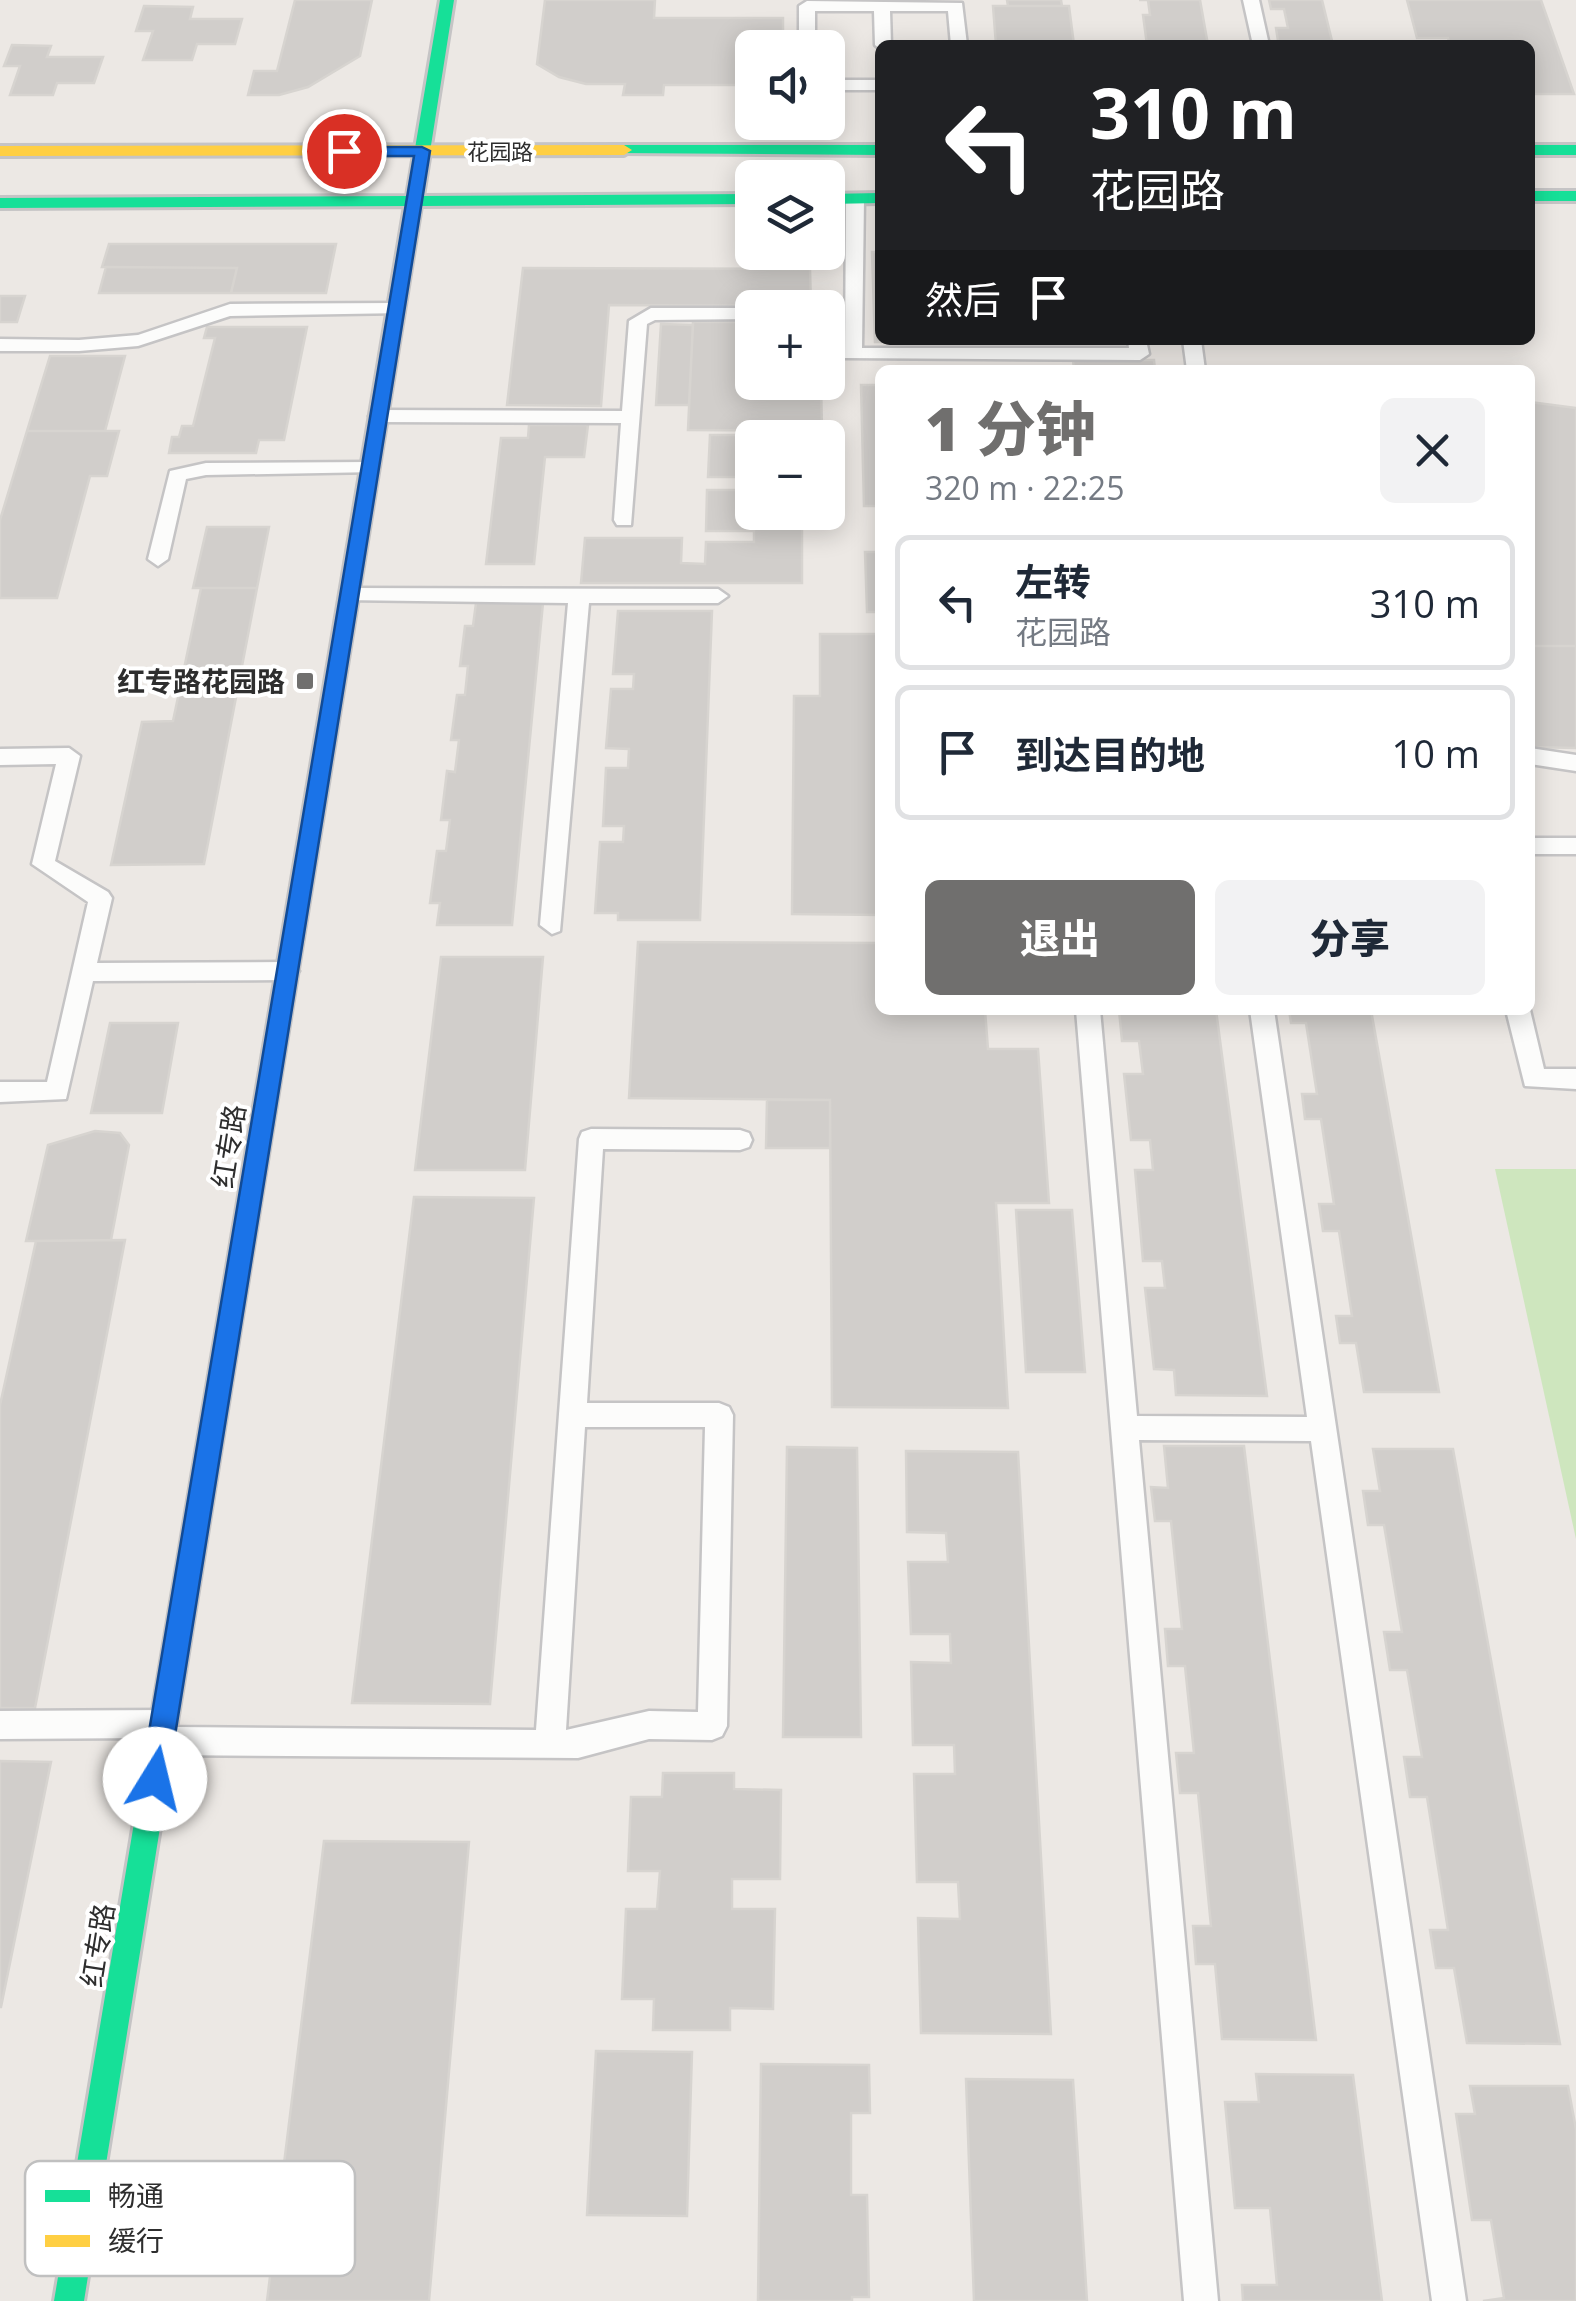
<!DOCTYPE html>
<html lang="zh">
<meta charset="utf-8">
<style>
:root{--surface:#fff;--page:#f2f2f3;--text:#1f2937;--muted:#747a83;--line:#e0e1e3;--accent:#706f6e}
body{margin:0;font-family:"Open Sans","Noto Sans SC",sans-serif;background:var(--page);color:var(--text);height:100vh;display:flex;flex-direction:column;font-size:38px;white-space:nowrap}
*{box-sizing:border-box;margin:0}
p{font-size:32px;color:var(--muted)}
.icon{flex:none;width:55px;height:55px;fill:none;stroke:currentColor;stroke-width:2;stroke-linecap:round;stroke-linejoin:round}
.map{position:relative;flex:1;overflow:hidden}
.drawer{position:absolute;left:875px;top:365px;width:660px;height:650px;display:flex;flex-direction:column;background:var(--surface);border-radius:15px;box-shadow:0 5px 25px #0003}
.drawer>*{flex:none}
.banner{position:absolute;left:875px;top:40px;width:660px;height:305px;border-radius:15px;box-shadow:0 5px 25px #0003;background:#202124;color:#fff;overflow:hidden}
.tools{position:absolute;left:735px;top:30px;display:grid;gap:20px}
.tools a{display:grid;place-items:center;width:110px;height:110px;border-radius:15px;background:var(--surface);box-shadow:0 5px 25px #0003;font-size:50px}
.pin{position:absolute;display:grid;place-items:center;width:85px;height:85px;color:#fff;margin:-42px;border:5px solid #fff;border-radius:50%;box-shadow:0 2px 10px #0007}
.me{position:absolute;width:110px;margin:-55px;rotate:9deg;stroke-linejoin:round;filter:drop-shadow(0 0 8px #0008)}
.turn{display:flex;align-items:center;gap:35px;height:210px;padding:0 50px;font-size:45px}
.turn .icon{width:130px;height:130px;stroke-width:2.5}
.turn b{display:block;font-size:70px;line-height:85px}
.then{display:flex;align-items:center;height:95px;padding:0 50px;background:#0003;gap:20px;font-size:38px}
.round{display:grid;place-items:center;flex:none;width:105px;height:105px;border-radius:15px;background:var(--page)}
.summary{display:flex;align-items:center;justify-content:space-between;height:170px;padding:0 50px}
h1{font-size:60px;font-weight:800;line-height:75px;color:var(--accent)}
.button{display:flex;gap:20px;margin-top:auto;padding:20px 50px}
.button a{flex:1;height:115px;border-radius:15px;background:var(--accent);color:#fff;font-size:40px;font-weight:800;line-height:115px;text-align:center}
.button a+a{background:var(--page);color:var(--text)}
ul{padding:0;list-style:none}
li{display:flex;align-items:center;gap:30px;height:135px;margin:0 20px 15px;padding:0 30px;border:5px solid var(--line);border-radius:15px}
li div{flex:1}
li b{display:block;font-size:38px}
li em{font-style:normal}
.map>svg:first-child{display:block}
.green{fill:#cee6be}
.building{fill:#d1cecb;stroke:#d7d4d0;stroke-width:2.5}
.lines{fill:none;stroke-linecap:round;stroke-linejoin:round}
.lane-casing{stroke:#c5c4c5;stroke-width:5}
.fast-casing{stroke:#c5c4c5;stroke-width:6}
.slow-casing{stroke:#c5c4c5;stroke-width:6}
.lane{fill:#fcfcfb;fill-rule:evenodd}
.fast{fill:#16e098;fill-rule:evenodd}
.slow{fill:#ffcf43;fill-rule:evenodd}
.route{fill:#1a73e8;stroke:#114b97;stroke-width:2.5}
.poi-dot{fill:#706f6e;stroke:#fff;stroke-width:4}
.labels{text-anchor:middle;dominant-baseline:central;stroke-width:8;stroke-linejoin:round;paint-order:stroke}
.far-street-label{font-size:22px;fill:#2e2e2e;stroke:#fff}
.poi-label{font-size:28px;font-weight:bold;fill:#2e2e2e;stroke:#fff;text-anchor:end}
.street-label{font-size:28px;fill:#2e2e2e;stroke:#fff}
.key{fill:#fff;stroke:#c0c0c0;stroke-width:2.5}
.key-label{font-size:28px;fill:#2e2e2e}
</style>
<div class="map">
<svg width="1576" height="2301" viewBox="0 0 1576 2301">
<rect width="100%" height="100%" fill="#ece8e4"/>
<path class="green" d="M1495,1169H1576V1539Z"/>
<path class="building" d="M295,0H372L360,56L308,87L279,95H248L254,71H277Z
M545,0H655L654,18H783V48H752V85H664L663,95H623L625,84H586L559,77L537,64Z
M1007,0H1061L1062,6H1008Z
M1139,0H1200L1208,45H1147L1143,15H1150L1148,0Z
M1269,0H1322L1332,41H1278L1276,28H1288L1284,9H1271Z
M1407,0H1541L1574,94H1530V45H1450L1448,38H1417Z
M144,6L193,7L190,19H242L235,44H197L192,60H143L153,31H136Z
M993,6H1069L1074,45H996Z
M12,45L51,46L47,57H103L94,83H57L53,95H10L20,66H4Z
M109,244H336L326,293H231L237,268L102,267Z
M872,252H880V340L1003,342H875Z
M106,267L237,268L231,293H99Z
M523,268L810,269L811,306L609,305L601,406L507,405Z
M0,296H25L17,322H0Z
M693,322H752V382H821L822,431L688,430Z
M661,324L693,325L689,405H656Z
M207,327H307L284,440H259L256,453H169L172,437H179L182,426H193L215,338H204Z
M50,356H125L105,431H27Z
M1073,360H1154L1155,370H1074Z
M861,385H880V506H864Z
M1530,402L1576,408V646H1530Z
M529,425H588L584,457H545L534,564H486L501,438H528Z
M27,431H119L107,476H90L57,598H0V520Z
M710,435H802V438H752V477H708Z
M707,490H752V512H802V583H581L585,538H682L681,563L705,564L706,542H754V531H706Z
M207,527H269L257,588H193Z
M865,552H880V612H867Z
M201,588H257L204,864L111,865L142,722L173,721Z
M476,603H543L512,925H437L440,903H430L437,851H446L450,820H441L447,771L455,772L459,740H451L457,695H465L468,666H460L465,626H473Z
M618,611H712L700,920H618V913H595L600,842H623L624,826H603L606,768H628L629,749L606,748L611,689H633L634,674H613Z
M820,634H880V915L792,914L794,696H820Z
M1530,646H1576V748L1530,747Z
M638,942L880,943V1010H985L988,1049H1038L1049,1203H996L1008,1408L832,1407L830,1100L629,1098Z
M441,957H543L525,1170H415Z
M1119,1010H1216L1267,1396L1176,1395L1174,1370L1154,1369L1145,1288H1165L1162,1261H1143L1135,1170H1153L1150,1140H1131L1124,1074H1143L1139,1041H1122Z
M1289,1010H1371L1439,1392H1364L1356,1343H1340L1336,1316H1352L1339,1231H1323L1319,1204H1334L1321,1119H1305L1302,1094H1317L1306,1023H1291Z
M110,1023H178L162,1113H91Z
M767,1100H830V1148H766Z
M95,1131L120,1133L129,1145L111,1240L26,1241L48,1145Z
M414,1197L534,1198L490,1704L352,1703Z
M1016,1210H1072L1085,1372H1026Z
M125,1240L35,1708H0V1405L36,1241Z
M1164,1446H1244L1316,2040L1222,2039L1215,1964H1196L1193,1926H1211L1198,1793H1180L1176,1753H1194L1185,1666H1168L1165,1629H1182L1171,1521H1155L1151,1487L1168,1488Z
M787,1447L857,1448L861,1737H783Z
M1373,1449H1453L1560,2044L1467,2043L1454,1968H1436L1430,1930H1448L1427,1797H1410L1404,1757H1422L1407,1670H1390L1384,1632H1402L1384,1525H1368L1363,1491H1380Z
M906,1451L1018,1452L1051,2034L921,2033L918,1918L960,1919L958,1882H917L914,1774H955L954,1745H913L911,1662L951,1663L950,1634H911L908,1562H948L946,1533L907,1532Z
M0,1761L51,1762L1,2007H0Z
M663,1773H734V1789L781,1790L780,1879H732V1909H775L773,2009L730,2008V2030H653L654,1999H622L626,1909H657L660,1871H628L631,1797H662Z
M324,1841L469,1842L429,2301H267Z
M596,2051L692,2052L687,2216L587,2215Z
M761,2064L869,2065L870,2113H851V2195H867L869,2297H852V2301H758Z
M1256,2074L1353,2075L1382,2301H1243L1242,2285H1277L1270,2208H1235L1225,2102H1259Z
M966,2079L1073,2080L1087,2301H974Z
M1470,2086H1568L1576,2129V2301H1483L1504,2298L1491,2220H1472L1456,2114H1475Z"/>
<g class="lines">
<defs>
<path id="lane" d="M1243,0H1259L1269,45H1253Z
M807,1L962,3L967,45H951L948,11H890L891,45H880V49L875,45L874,11H815V48H799V6Z
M828,80H880V90H828Z
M855,194L864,199L862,348H1129L1128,340H1146L1149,354L1140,360L845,358L846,199Z
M397,303L404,305V313L230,316L138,346L79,351H0V339L79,340L138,335L230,304Z
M651,308H752V319L655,320L647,324L631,525H617L614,520L621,423L379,422L369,416L379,410L622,411L629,321Z
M1183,340H1201L1205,370H1187Z
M370,462L377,464V472L206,475L186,479L168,559L158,566L148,559L170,471L206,463Z
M350,588L718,589L728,596L718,603H589L560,931L552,934L540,925L568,603L343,600L340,595Z
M69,748L80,756L55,861L108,892L112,898L97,963L287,962L299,971L287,980L93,981L66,1099L0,1102V1082H47L88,902L32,864L56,764L0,765V749Z
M1530,748L1576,755V771L1530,764Z
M1530,838H1576V854H1530Z
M1076,1010H1100L1137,1416L1307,1417L1250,1010H1274L1466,2301H1432L1311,1441L1139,1440L1218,2301H1184Z
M1506,1010H1530L1544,1069H1576V1089L1525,1086Z
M591,1129L740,1130L749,1133L752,1140L749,1147L740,1150L603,1149L587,1403H719L729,1407L733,1415L727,1726L722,1736L712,1740L649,1739L578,1758L161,1755L151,1751L147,1738L0,1739V1711L164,1710L174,1714L177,1727L536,1730L579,1139L582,1132ZM585,1427H705L698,1712L649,1711L566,1730Z"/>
<path id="fast" d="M440,0H454L423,196L752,194V204L421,206L327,790L317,797L307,790L405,206L0,208V198L407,196Z
M624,145H880V155L619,153V147Z
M1530,145H1576V155H1530Z
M1530,191H1576V201H1530Z
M880,193V203L828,204V194Z
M262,1115L270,1118L273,1124L84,2301H54L251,1124L254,1118Z"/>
<path id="slow" d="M0,146L624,145L632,150L624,155L0,156Z
M317,783L327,790L273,1124L270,1130H254L251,1124L307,790Z"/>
</defs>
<use href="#lane" class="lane-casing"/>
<use href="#fast" class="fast-casing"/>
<use href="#slow" class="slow-casing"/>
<use href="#lane" class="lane"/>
<use href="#fast" class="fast"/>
<use href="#slow" class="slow"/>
</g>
<path class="route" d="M422,147L430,151L168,1779L164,1788L155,1792L145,1788L141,1779L414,156H344L336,151L344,147Z"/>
<rect class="poi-dot" x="295" y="671" width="20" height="20" rx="5"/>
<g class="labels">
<g class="far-street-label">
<text x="500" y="151">花园路</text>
</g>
<g class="poi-label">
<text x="285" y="681">红专路花园路</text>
</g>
<g class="street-label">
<text transform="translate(228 1146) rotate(-81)">红专路</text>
<text transform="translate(97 1945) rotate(-81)">红专路</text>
</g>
</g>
<rect x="25" y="2161" width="330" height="115" rx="15" class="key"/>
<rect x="45" y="2190" width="45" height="12" fill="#16e098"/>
<rect x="45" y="2235" width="45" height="12" fill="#ffcf43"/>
<g class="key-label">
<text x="108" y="2206">畅通</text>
<text x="108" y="2251">缓行</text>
</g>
</svg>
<div class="tools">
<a><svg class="icon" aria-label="sound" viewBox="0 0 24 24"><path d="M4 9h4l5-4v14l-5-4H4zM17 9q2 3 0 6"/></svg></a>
<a><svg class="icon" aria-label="layers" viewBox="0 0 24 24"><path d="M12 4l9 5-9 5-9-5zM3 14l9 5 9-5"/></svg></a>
<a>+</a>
<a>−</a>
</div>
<div class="pin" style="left:344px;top:151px;background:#d93025"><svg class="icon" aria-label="arrive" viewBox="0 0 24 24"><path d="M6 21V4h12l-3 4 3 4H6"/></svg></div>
<svg class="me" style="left:155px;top:1779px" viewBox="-20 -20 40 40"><circle r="19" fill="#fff"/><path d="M0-13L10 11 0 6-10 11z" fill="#1a73e8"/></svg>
<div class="banner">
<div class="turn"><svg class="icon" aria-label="left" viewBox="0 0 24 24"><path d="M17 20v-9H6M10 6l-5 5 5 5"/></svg><div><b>310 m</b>花园路</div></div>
<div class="then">然后<svg class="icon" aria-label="arrive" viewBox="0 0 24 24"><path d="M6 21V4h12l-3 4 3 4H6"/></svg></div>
</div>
<section class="drawer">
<div class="summary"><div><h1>1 分钟</h1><p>320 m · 22:25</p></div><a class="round"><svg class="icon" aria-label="close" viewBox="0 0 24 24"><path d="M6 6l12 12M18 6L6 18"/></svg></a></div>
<ul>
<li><svg class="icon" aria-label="left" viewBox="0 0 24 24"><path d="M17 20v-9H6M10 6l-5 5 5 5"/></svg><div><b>左转</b><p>花园路</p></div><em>310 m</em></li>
<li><svg class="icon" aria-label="arrive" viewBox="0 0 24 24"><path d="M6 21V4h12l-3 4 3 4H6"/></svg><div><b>到达目的地</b></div><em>10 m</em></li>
</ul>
<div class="button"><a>退出</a><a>分享</a></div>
</section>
</div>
